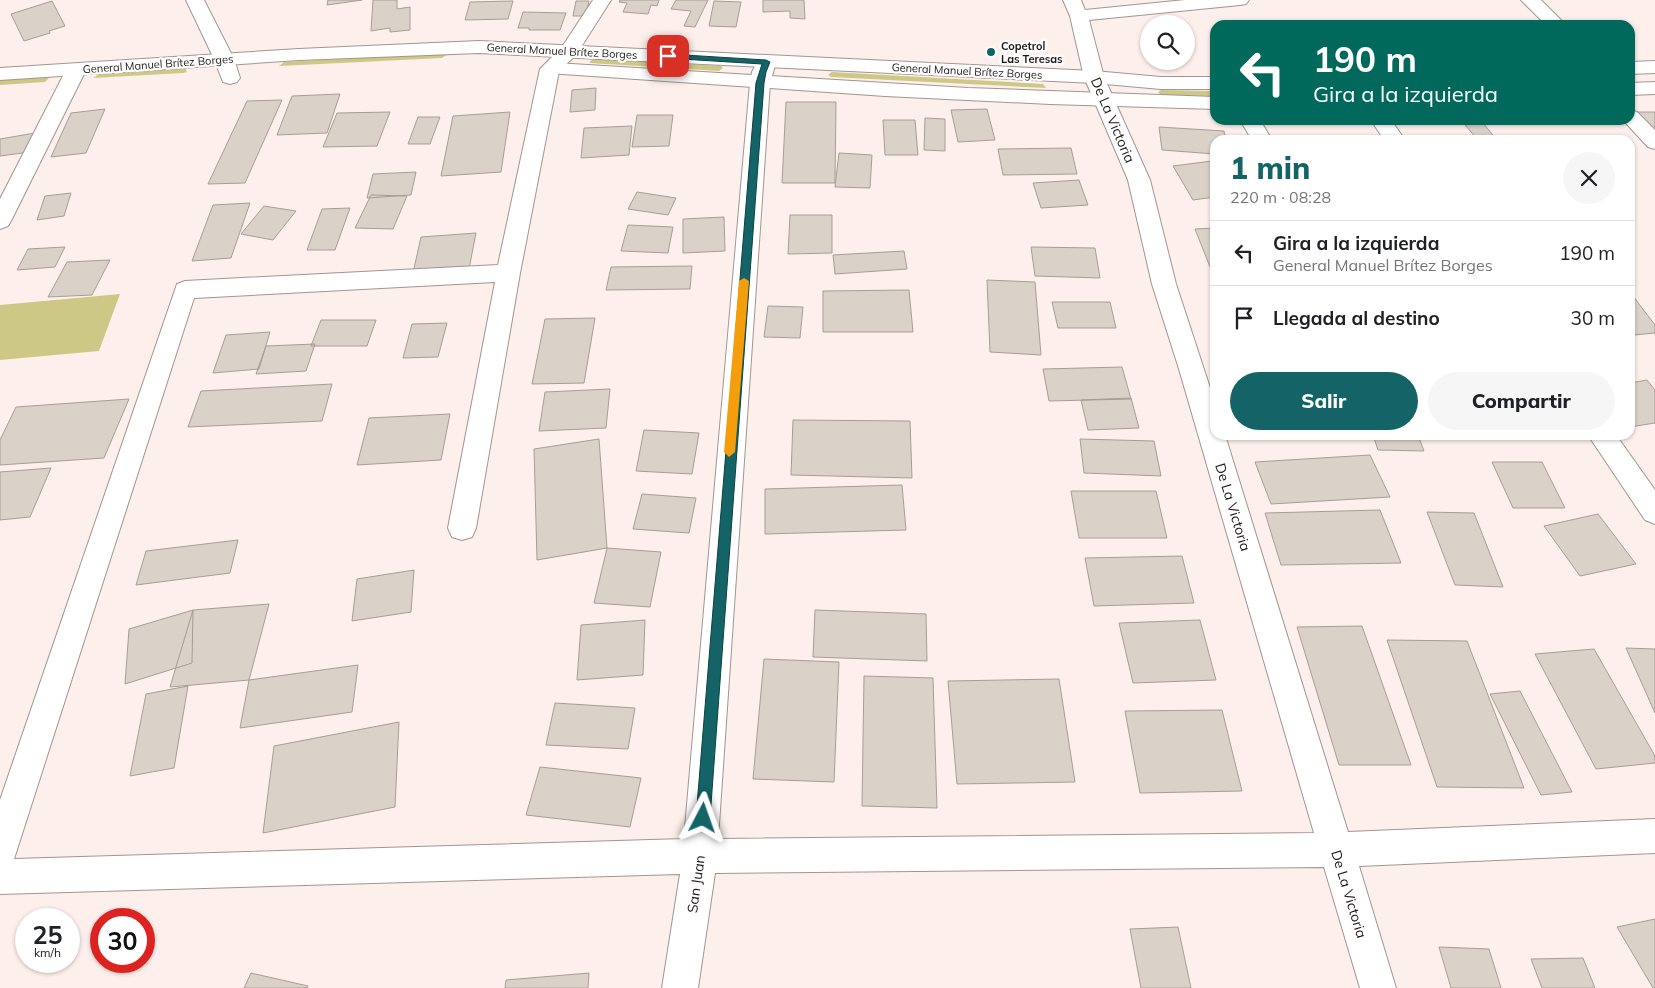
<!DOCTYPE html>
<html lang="es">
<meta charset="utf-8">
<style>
:root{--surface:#fff;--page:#f6f6f6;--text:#202124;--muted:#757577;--line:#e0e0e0;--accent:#146467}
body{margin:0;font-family:Mulish,sans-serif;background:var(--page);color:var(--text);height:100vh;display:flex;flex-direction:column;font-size:19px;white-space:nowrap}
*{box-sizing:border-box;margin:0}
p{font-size:16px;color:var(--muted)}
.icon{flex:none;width:28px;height:28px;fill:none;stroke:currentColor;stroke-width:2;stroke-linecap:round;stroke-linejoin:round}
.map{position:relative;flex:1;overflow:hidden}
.side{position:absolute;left:1210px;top:135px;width:425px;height:305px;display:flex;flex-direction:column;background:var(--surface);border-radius:15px;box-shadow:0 1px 4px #0004}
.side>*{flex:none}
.guide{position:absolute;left:1210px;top:20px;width:425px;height:105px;border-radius:15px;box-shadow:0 1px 4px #0004;background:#00695c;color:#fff;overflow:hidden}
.tools{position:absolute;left:1140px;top:15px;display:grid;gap:10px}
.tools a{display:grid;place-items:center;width:55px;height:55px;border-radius:50%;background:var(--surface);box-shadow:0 1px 4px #0004;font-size:25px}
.speed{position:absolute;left:15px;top:908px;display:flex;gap:10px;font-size:25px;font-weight:700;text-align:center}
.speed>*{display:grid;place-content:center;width:65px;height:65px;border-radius:50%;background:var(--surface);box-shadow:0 1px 4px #0004;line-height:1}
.speed small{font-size:12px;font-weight:400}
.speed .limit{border:8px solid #d22;background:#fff;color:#111}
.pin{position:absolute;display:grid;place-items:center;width:42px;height:42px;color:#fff;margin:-21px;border-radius:10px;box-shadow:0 2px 8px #0006}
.me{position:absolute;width:55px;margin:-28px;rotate:4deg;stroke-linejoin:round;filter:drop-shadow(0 0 4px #0008)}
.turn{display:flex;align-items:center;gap:18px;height:105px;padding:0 20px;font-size:22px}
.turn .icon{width:65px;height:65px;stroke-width:2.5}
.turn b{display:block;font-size:35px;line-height:42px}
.round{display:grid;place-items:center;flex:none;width:52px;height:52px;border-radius:26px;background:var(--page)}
.head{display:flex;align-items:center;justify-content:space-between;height:85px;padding:0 20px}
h1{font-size:30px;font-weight:800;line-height:38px;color:var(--accent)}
.cta{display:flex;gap:10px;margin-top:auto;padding:10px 20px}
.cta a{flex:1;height:58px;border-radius:30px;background:var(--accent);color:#fff;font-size:20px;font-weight:800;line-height:58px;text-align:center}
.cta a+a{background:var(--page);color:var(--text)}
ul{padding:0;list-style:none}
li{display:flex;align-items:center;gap:15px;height:65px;padding:0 20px;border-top:1px solid var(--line)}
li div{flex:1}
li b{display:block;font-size:19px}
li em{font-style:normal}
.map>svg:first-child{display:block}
.green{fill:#cec886}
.building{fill:#dad2c9;stroke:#a69e96}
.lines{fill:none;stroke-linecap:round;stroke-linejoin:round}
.minor-casing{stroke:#a19591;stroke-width:2}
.major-casing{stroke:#a19591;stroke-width:2}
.minor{fill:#fff;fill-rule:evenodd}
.major{fill:#fff;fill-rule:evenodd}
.route{fill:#146467;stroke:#0d4143}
.slow{fill:#f59e0b}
.poi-dot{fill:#146467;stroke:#fff;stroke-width:2}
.labels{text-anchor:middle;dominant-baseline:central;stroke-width:4.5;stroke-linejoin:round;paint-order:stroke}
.far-poi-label{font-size:11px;font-weight:bold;fill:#1e1918;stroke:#fff;text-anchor:start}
.far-street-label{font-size:11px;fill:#1e1918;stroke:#fff}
.street-label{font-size:14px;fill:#1e1918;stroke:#fff}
</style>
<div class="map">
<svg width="1655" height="988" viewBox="0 0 1655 988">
<rect width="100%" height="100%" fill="#fdf0ec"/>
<path class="green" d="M443,53L446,55L442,58L279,66L284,62Z
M594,59L721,66L723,68L719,71L590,63V61Z
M185,68L187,72L183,73L93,78L99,74Z
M832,72L1043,84L1046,88L831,77L828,75Z
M46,77L49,78L45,82L0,85V80Z
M1161,90L1215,91V96L1161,95L1158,92Z
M120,294L99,351L0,360V305Z"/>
<path class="building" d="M328,0H362L327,5Z
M373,0H397V9L410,7V30L390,32V28L371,31Z
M620,0H659L657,6L651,5L648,14L623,12L627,3L619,2Z
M676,0H708L695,27L684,26L691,11L671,9Z
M763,0H804L805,19L790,18V11L763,12Z
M52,1L65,26L49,31L50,33L24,41L11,14Z
M513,1L508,19L465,20L470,2Z
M576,1H589L586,16H573Z
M714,1L741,2L736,27L709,26Z
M523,12L566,13L560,30H529V28H518Z
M596,88L595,110L570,112L572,90Z
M340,94L327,133L277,135L292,96Z
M282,100L245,183L208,184L247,101Z
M786,102H836L835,183H782Z
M105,109L86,153L51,157L71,113Z
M987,109L995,140L958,142L951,110Z
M390,112L377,146L323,147L337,113Z
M510,112L501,172L441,176L453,116Z
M1637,112H1655V135Z
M637,115H673L669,146L632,147Z
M418,117H440L430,144H408Z
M925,118L945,119V151L924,150Z
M883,120H915L918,155H885Z
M1483,123L1497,140H1478L1465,125Z
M632,126L629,155L581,158L584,128Z
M1159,127L1224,131L1226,140H1215V154L1162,150Z
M35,133L30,152L0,156V139Z
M1071,148L1077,174L1003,175L998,149Z
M839,153L872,155L870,188L835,187Z
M1212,161L1215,166V197L1193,200L1173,166Z
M416,172L411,195L367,198L373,174Z
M1079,180L1088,205L1041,208L1033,183Z
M637,192L676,198L668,215L628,209Z
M71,193L64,216L37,220L45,196Z
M371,195L407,196L393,229L355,228Z
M250,203L231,258L192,261L213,205Z
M264,206L296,211L273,240L241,234Z
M350,208L335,250H307L322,209Z
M790,215H832V253L788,254Z
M724,217L725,251L683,253V219Z
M628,225L673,227L668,253L621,251Z
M1215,228V266L1210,267L1195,229Z
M476,233L469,269L413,273L421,237Z
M65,247L55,267L17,270L28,249Z
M1031,247L1095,248L1100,278L1035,276Z
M904,251L907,269L835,274L833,255Z
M110,260L92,295L48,297L67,262Z
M692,266L690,289L606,290L611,267Z
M987,280L1035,282L1041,355L990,352Z
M909,290L913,332H823V291Z
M1630,296H1633L1655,325V333L1634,335L1630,330Z
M1052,302H1110L1116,328H1058Z
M768,306L803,307L800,338L764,337Z
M595,318L584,383L532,384L545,319Z
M321,320H376L367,346H311Z
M447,323L438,357L403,358L412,324Z
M270,332L259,369L213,373L226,335Z
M315,344L306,371L256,374L266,346Z
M1122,367L1131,399L1049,401L1043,369Z
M1647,380L1655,390V423L1630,427V383Z
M332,384L322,421L188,427L201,391Z
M610,389L606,428L539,431L545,392Z
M1131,398L1139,428L1088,430L1081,400Z
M129,399L104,458L0,465V440L16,407Z
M450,414L441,460L357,465L369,418Z
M793,420L910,421L912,478L791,475Z
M644,430L699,433L692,474L636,471Z
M1373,435H1418L1424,451L1378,450Z
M599,439L607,548L537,560L534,449Z
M1080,439L1154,441L1161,476L1084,473Z
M1370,455L1390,497L1271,504L1255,462Z
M1492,462H1542L1565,508H1513Z
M51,468L30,517L0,520V472Z
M902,485L906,530L765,534V489Z
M1071,491H1156L1167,538H1079Z
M642,494L696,498L689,533L633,529Z
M1380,510L1401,563L1281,565L1265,513Z
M1427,512L1474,513L1503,587L1455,585Z
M1598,514L1636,564L1580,576L1544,526Z
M238,540L230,573L136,585L146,551Z
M607,548L661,552L650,607L594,603Z
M1182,556L1194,603L1094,606L1085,558Z
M414,570L411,612L352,621L357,579Z
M269,604L249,680L170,687L193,610Z
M193,610L192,663L125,684L129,629Z
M815,610L926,614L927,661L813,657Z
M645,620L643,675L577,680L581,625Z
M1200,620L1216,680L1133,683L1119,623Z
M1362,626L1411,765H1339L1297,627Z
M1387,640L1467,641L1524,788L1437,787Z
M1626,648L1655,649V713Z
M1594,649L1655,756V763L1596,769L1535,654Z
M764,659L839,662L834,782L753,779Z
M358,665L352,712L240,728L249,680Z
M864,676L933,678L937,808L862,806Z
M1059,679L1075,782L957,784L948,681Z
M188,686L174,768L130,776L146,694Z
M1520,691L1572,792L1541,795L1490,694Z
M555,703L635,708L628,749L546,745Z
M1222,710L1242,791L1140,793L1125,711Z
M399,722L395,807L263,833L274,746Z
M540,767L641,778L630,827L526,815Z
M1655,919V988H1653L1617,927Z
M1178,927L1191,988H1141L1130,929Z
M1439,947L1489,949L1501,988H1451Z
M1583,958L1595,988H1542L1531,959Z
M251,973L308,986L307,988H244Z
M589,973L588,988H505L506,980Z"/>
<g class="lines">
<defs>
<path id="minor" d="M186,0H204L234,59L240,78L237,82L230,84L223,82L214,59Z
M593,0H611L576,55L559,71L520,273L476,528L472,537L462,540L452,537L448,528L495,282L194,298L14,859L684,839L750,83L752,72L759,58L766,56L773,58L776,62L770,83L718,839L1314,833L1179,369L1152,284L1128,180L1084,77L1070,16L1063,0H1081L1085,10L1185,0H1249L1246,4L1240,5L1089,20L1104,77L1150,180L1176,284L1215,403V435H1225L1348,832L1655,819V853L1359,866L1396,988H1360L1324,867L715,873L698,988H662L680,874L0,894V800L177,284L185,281L498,265L540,69L562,47Z
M1521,0H1541L1566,25H1546Z
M76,64L83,66L86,70L11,221L8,226L0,229V199L66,70L69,66Z
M1630,110L1637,112L1655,130V149L1648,147L1623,120H1630Z
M1240,120H1260L1272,140H1252Z
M1371,120H1391L1405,140H1384Z
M1588,435H1616L1655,490V524L1645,520Z"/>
<path id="major" d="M479,41L1094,71L1161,77H1215V89H1161L1094,83L479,53L299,60L0,80V68L299,49Z
M1655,61V73L1630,74V62Z
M555,63L968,88L1215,97V109L1050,104L885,96L548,73L545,69L548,65Z
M1655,82V94L1630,95V83Z"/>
</defs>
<use href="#minor" class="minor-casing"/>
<use href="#major" class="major-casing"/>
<use href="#minor" class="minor"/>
<use href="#major" class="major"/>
</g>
<path class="route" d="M668,54L766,60L770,62L766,72L764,83L710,818L708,823L703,825L698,823L696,818L756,83L762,64L665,58V55Z"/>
<path class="slow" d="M744,278L749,281L735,452L729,457L724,452L739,281Z"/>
<circle class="poi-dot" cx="991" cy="52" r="5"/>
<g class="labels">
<g class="far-poi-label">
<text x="1001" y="46">Copetrol<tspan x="1001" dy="13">Las Teresas</tspan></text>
</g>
<g class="far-street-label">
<text transform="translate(562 51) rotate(3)">General Manuel Brítez Borges</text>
<text transform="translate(158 64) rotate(-4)">General Manuel Brítez Borges</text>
<text transform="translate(967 71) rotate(3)">General Manuel Brítez Borges</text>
</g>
<g class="street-label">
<text transform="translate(1113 120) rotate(67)">De La Victoria</text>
<text transform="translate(1233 507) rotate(73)">De La Victoria</text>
<text transform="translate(696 884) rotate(-82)">San Juan</text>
<text transform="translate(1349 894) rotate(73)">De La Victoria</text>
</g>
</g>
</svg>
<div class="tools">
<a><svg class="icon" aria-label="search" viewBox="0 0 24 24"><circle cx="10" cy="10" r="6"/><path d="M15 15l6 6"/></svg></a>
</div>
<div class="speed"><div>25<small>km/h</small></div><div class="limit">30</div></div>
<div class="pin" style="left:668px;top:56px;background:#d93025"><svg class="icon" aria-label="arrive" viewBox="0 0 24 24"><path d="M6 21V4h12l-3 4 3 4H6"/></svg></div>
<svg class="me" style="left:703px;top:818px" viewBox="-20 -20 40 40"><path d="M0-17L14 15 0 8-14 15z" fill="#146467" stroke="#fff" stroke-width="4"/></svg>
<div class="guide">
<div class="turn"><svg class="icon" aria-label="left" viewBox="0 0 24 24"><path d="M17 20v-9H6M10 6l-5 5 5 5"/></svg><div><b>190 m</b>Gira a la izquierda</div></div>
</div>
<section class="side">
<div class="head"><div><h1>1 min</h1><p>220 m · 08:28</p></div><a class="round"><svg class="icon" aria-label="close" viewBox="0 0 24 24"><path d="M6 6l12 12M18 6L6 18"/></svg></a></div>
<ul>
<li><svg class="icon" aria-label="left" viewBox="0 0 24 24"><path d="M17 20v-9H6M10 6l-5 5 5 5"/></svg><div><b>Gira a la izquierda</b><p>General Manuel Brítez Borges</p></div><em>190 m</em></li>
<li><svg class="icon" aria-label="arrive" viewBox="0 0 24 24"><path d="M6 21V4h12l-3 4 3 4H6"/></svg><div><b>Llegada al destino</b></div><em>30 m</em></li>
</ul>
<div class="cta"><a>Salir</a><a>Compartir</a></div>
</section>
</div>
